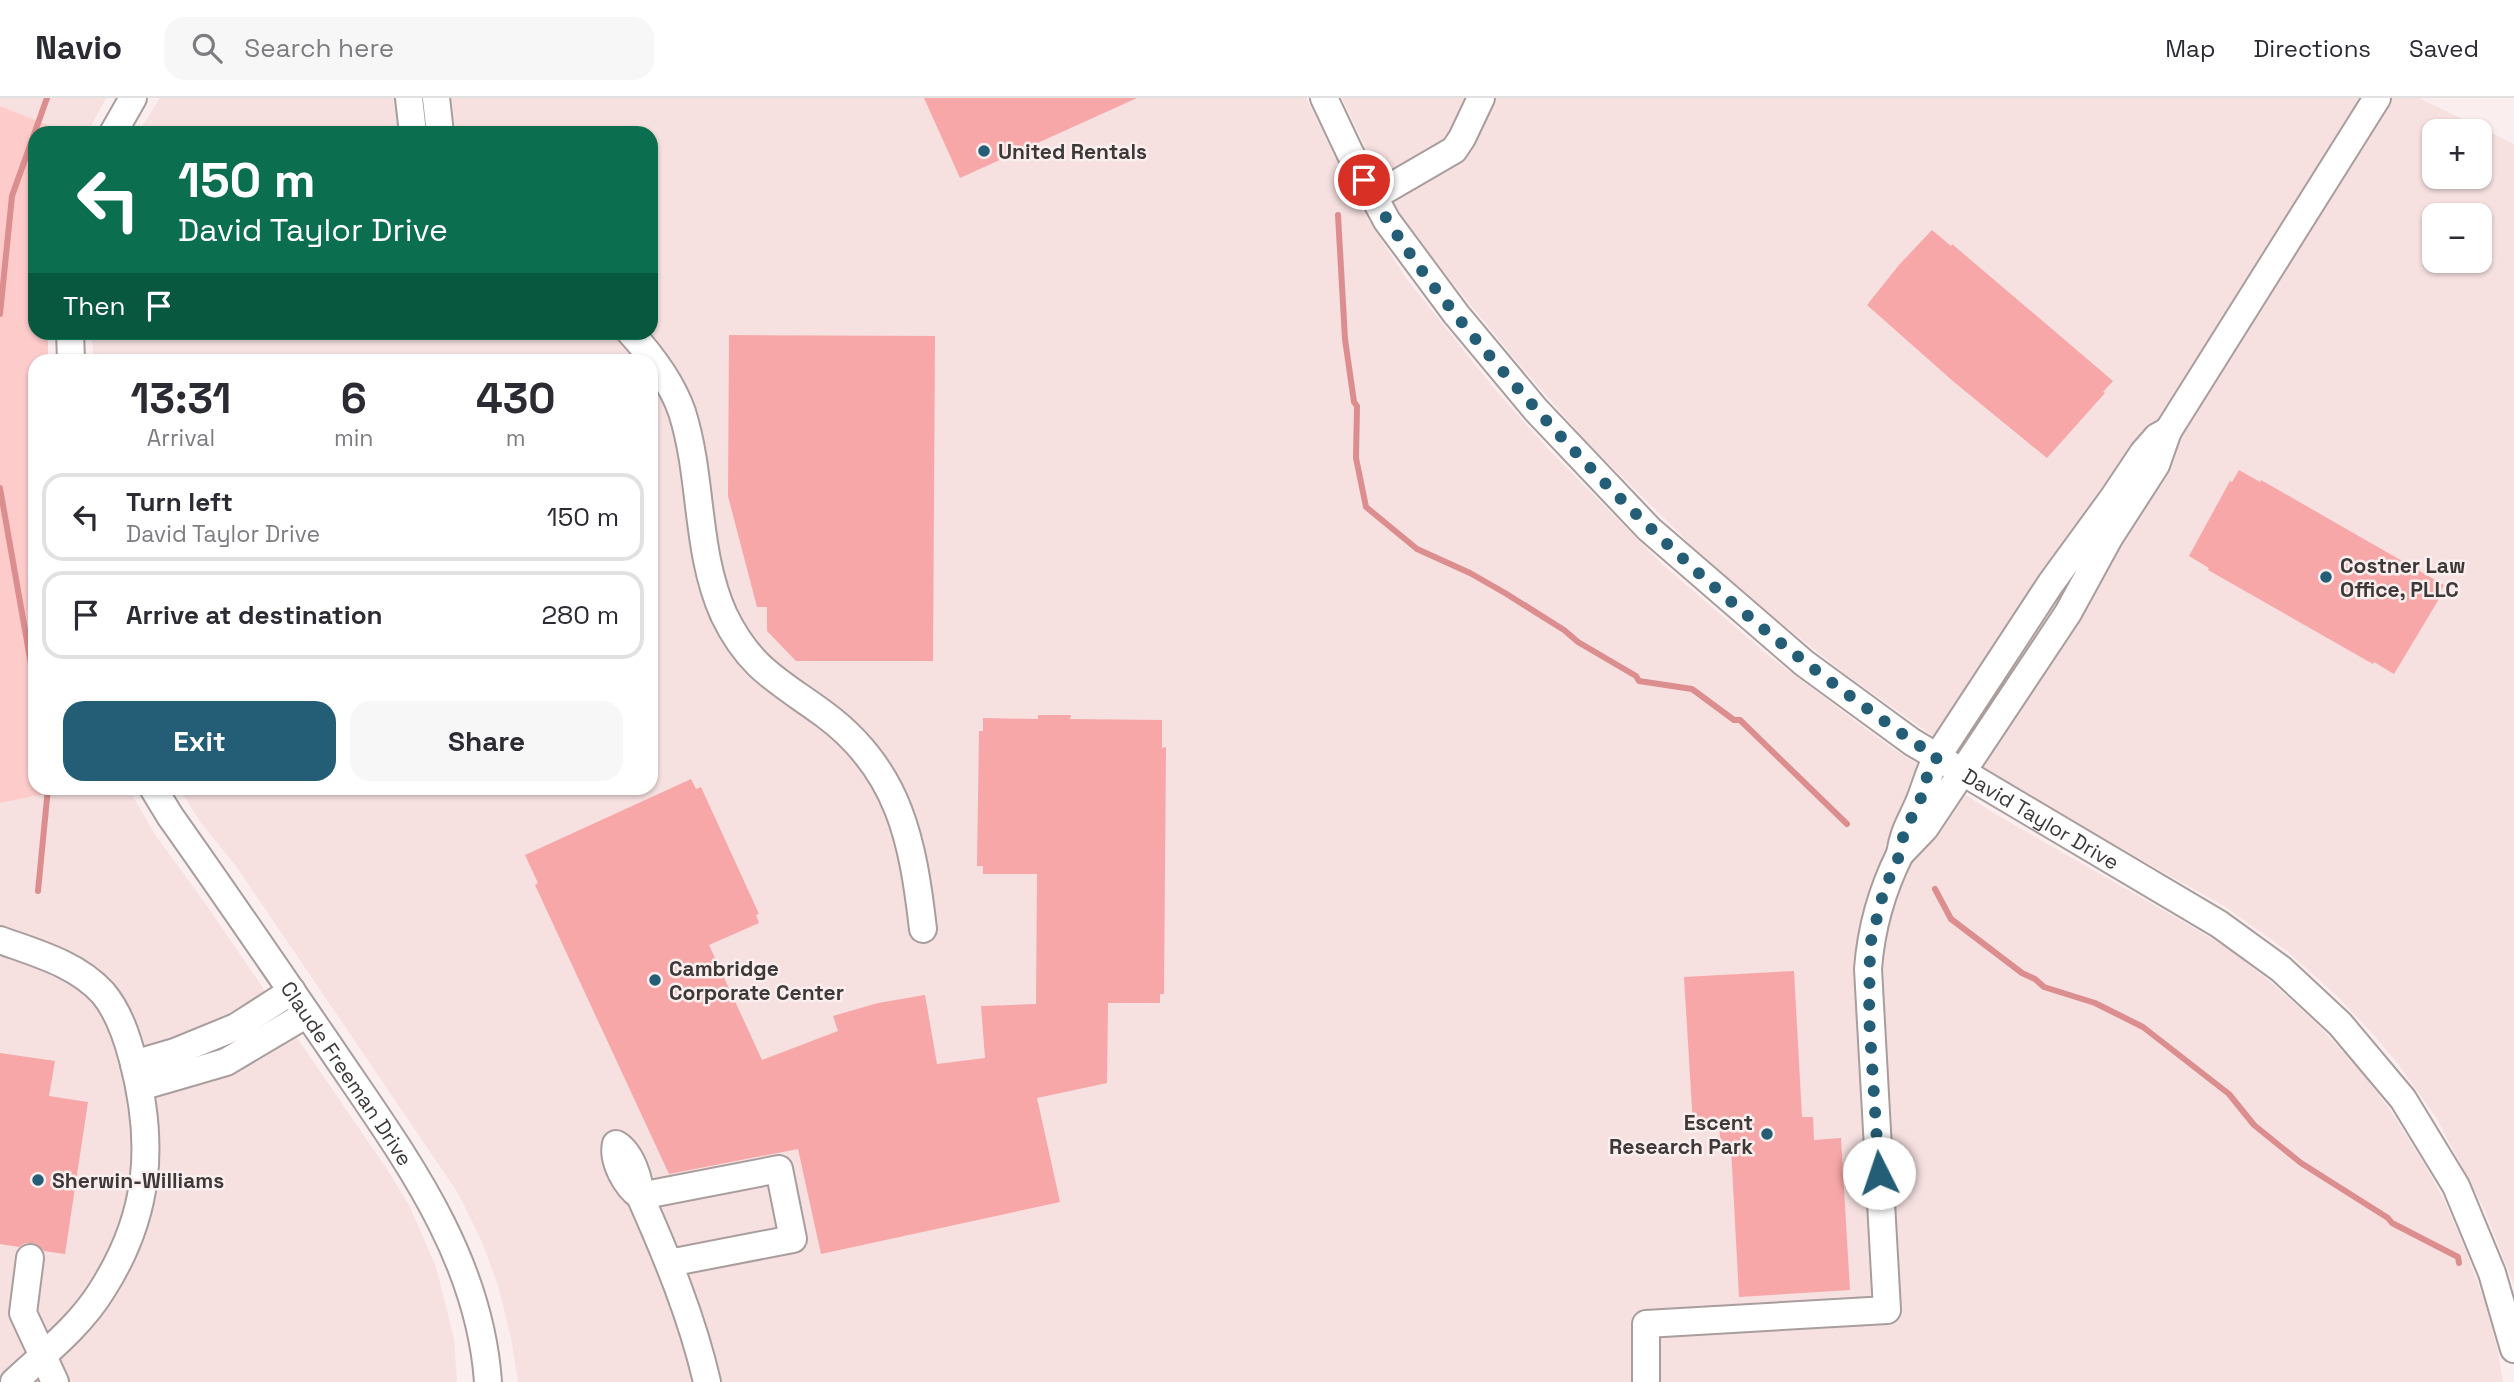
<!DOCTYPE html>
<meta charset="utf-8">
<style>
:root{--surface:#fff;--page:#f7f7f7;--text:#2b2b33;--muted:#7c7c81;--line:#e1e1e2;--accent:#235e76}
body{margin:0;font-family:"Space Grotesk",sans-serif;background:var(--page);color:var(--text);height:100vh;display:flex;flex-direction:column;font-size:26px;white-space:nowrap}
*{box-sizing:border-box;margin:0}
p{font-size:23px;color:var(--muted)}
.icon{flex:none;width:38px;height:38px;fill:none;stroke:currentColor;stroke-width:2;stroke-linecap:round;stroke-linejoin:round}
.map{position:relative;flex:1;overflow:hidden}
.sheet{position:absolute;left:28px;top:256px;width:630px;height:441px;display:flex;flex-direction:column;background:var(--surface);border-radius:21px;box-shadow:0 2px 5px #0004}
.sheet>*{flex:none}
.top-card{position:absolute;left:28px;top:28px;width:630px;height:214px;border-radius:21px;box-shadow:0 2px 5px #0004;background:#0b6e4f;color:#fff;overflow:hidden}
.fabs{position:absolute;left:2422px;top:21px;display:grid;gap:14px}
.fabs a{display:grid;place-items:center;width:70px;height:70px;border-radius:14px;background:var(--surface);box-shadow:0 2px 5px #0004;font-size:35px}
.pin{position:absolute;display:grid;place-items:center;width:60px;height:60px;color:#fff;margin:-30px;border:4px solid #fff;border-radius:50%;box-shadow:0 2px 7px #0007}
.me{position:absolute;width:77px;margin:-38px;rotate:356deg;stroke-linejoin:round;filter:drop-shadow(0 0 5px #0008)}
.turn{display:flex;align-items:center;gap:24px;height:147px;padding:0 35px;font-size:32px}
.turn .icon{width:91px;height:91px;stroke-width:2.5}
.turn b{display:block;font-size:49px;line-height:60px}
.then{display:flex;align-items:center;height:66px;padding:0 35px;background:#0003;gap:14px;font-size:26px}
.eta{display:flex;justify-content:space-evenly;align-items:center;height:119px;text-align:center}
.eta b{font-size:42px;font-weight:600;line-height:49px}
.primary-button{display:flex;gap:14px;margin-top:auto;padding:14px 35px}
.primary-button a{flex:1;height:80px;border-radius:21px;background:var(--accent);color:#fff;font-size:28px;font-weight:600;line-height:80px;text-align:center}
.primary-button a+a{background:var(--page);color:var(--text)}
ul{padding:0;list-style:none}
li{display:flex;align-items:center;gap:21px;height:88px;margin:0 14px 10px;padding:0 21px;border:4px solid var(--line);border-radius:21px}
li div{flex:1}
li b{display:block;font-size:26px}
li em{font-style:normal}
header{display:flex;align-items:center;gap:42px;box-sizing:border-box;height:98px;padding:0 35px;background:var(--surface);border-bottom:2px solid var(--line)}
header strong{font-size:33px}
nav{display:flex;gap:38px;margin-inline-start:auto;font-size:24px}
.search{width:490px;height:63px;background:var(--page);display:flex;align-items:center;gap:18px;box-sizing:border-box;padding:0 24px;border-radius:21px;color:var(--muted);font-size:26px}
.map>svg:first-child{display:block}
.built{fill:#f6e0e0;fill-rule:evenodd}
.green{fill:#fdcbca}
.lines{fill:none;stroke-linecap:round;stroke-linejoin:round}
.stream{stroke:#dc8e8f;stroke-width:6}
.building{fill:#f7a7a7}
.minor-casing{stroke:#a99d9d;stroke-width:30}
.minor{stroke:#fff;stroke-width:26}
.route{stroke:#235e76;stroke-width:12;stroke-dasharray:0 21.6}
.poi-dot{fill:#235e76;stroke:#fbeeee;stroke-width:2.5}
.labels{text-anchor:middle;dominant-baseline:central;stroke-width:5;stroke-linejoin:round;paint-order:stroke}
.poi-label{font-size:21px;font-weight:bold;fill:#3d3939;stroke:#fbeeee;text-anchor:start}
.street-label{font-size:21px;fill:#3d3939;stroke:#fbeeee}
</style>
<header>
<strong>Navio</strong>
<div class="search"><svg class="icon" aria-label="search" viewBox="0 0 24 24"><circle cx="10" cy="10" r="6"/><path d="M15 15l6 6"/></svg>Search here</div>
<nav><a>Map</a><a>Directions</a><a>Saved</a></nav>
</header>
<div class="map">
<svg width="2514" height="1284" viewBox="0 0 2514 1284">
<rect width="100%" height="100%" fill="#fbeeee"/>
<path class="built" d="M0,0H106L87,35H68L0,8Z
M160,0H1306L1358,106L1406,180L1493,289L1547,350L1663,467L1769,558L1886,646L1997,717L2194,830L2230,852L2273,886L2318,927L2362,975L2390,1012L2422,1062L2444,1102L2466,1153L2485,1205L2498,1253L2503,1284H518L511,1240L498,1187L482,1144L458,1095L236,768L201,725L179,690H651V262H93L92,235L651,234V35H138Z
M1342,0H2419L2514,46V1187L2484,1111L2437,1021L2398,966L2371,934L2337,898L2287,853L2224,808L2054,713L1953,652L1844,575L1762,510L1694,450L1586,343L1518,265L1447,178L1402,119L1385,90ZM2434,33H2480V79H2434ZM2434,117H2480V163H2434Z
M76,690H128L156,738L205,805L386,1070L409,1107L436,1169L454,1241L457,1284H0V705Z"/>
<path class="green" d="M0,8L68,35H35V234L48,235V262H35V690H76L0,705Z"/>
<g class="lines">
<path class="stream" d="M1338,117L1345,241L1354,304L1357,308L1356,360L1366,409L1417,451L1470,475L1505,495L1564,532L1578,544L1636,578L1639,583L1692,591L1734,622H1740L1847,726
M0,216L12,98L47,0
M0,390L35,589
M1935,791L1951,821L2022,875L2035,881L2044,889L2095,905L2143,929L2229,996L2254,1027L2301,1065L2388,1120L2392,1125L2458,1159L2459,1165
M38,793L48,690"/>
</g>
<path class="building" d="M924,0H1137L960,80Z
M1932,132L1951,148L1952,146L2113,283L2103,294L2105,295L2047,360L1954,284L1867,207L1899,167Z
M729,237L935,238L933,563H796L767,533V509H757L728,398Z
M2239,372L2260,384L2261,382L2444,487L2437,500L2439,501L2394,576L2374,564L2373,566L2208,472L2209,470L2189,458L2230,383L2232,384Z
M1038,617H1071L1070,621L1162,622V650L1166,649L1164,896H1160V905H1108L1107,985L1037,1000L1060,1104L821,1156L798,1051L669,1076L535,787L538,785L525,757L691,681L696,691L701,689L759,816L756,817L759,825L709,847L762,962L838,933L833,918L878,905L925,897L937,966L985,960L981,908L1036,906L1037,776H983V768H977L979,633H983V620L1038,621Z
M1794,873L1802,1019H1813L1814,1042L1841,1040L1850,1192L1739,1199L1731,1050L1721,1051L1719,1026L1693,1027L1684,879Z
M0,955L55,963L49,998L88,1004L65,1156L44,1153L33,1145H25L19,1149L0,1146Z"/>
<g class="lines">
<defs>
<g id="minor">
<path d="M409,0L413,35"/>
<path d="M436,0L440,35"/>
<path id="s1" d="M1324,0L1350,55L1387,123L1456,216L1536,312L1649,431L1804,565L1912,644L2219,826L2281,871L2340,926L2403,1001L2456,1088L2492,1175L2514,1251"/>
<path d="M113,35L133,0"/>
<path d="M1373,99L1454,52L1462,40L1481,0"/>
<path d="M70,234L71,262"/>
<path d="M630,234C651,257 672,285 682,314C703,380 695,453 724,517C750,571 779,583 824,616C900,672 913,744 923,831"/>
<path d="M2168,333L2156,367L2109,440L2068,515L1925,730L1900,756C1904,731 1911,724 1920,702C1926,687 1929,673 1937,659L2051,485L2113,400L2143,355L2157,339Z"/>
<path d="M2168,333L2377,0"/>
<path id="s2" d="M153,690L170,718C224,794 277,872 330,949C400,1053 479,1154 488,1284"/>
<path d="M0,842C36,855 77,866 103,895C119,914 127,939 133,962C155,1046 150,1117 102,1192C80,1228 45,1255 14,1284"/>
<path d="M134,966L175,954L236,929L292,893"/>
<path d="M140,989L226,964L307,916"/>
<path d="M616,1046C631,1054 640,1082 640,1098C626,1088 612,1063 616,1046Z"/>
<path d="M30,1160L23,1215L55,1284"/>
<path d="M669,1165L793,1141L779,1071L640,1098C667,1159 692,1219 707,1284"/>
<path d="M1646,1284V1226L1887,1212L1868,871C1871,831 1882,792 1900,756"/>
</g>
</defs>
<use href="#minor" class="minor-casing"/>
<use href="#minor" class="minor"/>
</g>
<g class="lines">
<path class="route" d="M1364,82C1406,159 1463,228 1521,294C1618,405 1726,507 1846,595C1876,617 1905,639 1937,659L1926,681L1920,703L1904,734L1900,756L1884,792L1870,847L1869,919L1879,1075"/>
</g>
<g class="poi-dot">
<circle cx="984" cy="53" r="7"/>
<circle cx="2326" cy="479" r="7"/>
<circle cx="655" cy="882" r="7"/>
<circle cx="1767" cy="1036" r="7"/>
<circle cx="38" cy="1082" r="7"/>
</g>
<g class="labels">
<g class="poi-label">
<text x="998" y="53">United Rentals</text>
<text x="2340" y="467">Costner Law<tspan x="2340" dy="24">Office, PLLC</tspan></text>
<text x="669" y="870">Cambridge<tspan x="669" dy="24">Corporate Center</tspan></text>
<text x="1753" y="1024" text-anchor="end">Escent<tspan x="1753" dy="24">Research Park</tspan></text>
<text x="52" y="1082">Sherwin-Williams</text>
</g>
<g class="street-label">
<text stroke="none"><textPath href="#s1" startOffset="1032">David Taylor Drive</textPath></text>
<text stroke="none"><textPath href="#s2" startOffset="345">Claude Freeman Drive</textPath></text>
</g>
</g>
</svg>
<div class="fabs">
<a>+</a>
<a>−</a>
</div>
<div class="pin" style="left:1364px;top:82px;background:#d93025"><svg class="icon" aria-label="arrive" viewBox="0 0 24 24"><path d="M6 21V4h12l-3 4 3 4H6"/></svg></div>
<svg class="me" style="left:1879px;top:1075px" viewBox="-20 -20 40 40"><circle r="19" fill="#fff"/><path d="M0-13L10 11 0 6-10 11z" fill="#235e76"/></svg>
<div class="top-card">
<div class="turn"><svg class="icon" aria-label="left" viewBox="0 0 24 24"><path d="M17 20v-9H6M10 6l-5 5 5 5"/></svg><div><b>150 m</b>David Taylor Drive</div></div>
<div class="then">Then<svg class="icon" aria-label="arrive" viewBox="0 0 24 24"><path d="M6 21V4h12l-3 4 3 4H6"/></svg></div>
</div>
<section class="sheet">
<div class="eta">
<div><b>13:31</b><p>Arrival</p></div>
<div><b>6</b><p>min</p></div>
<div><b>430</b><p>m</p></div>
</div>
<ul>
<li><svg class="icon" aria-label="left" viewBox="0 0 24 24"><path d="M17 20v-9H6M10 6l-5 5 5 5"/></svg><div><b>Turn left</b><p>David Taylor Drive</p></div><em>150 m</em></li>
<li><svg class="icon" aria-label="arrive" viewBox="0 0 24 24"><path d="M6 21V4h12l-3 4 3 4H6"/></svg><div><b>Arrive at destination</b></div><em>280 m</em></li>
</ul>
<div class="primary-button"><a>Exit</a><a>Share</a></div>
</section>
</div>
